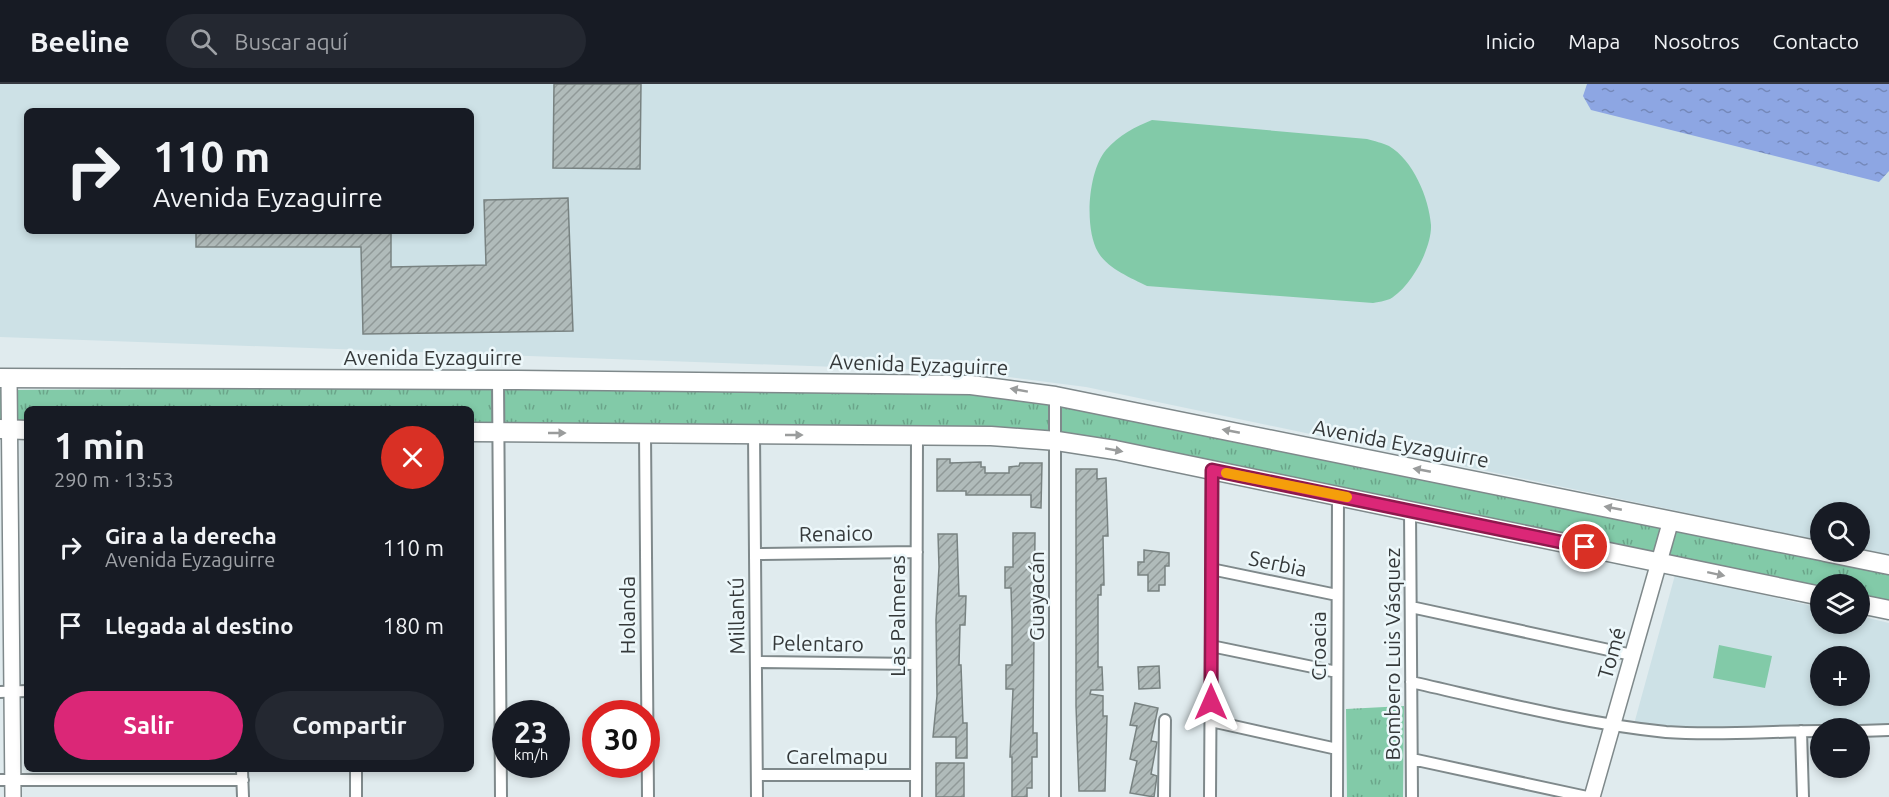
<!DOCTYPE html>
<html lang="es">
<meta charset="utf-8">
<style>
:root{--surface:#171b24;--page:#242831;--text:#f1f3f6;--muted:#9ea1a6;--line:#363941;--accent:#db2777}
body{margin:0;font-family:Ubuntu,sans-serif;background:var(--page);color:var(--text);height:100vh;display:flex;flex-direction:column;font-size:22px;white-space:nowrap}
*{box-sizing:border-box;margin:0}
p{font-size:20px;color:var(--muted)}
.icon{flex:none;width:33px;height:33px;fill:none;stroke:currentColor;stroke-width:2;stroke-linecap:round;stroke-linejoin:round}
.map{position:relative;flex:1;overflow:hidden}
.details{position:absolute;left:24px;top:322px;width:450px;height:366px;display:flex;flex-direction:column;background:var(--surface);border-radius:9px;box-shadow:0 3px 9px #0003}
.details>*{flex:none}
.hud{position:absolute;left:24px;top:24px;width:450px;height:126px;border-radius:9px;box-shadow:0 3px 9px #0003;background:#171b24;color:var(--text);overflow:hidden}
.controls{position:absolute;left:1810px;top:418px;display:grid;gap:12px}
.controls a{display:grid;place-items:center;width:60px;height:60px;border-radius:50%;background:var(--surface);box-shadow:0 3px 9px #0003;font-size:30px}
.speed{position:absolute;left:492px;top:616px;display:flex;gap:12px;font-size:30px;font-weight:700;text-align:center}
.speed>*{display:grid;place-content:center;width:78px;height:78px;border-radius:50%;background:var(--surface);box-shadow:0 3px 9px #0003;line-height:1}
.speed small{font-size:15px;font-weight:400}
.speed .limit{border:9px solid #d22;background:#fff;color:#111}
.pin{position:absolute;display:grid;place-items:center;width:51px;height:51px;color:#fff;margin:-26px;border:3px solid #fff;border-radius:50%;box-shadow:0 2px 6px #0007}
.me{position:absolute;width:66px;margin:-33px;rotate:0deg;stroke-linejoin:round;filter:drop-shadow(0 0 4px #0008)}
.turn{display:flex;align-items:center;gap:21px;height:126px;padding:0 30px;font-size:27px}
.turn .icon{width:78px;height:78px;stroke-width:2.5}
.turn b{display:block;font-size:42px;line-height:51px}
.round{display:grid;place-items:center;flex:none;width:63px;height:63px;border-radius:32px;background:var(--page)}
.head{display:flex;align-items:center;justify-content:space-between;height:102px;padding:0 30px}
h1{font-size:36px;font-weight:600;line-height:45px}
.action{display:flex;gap:12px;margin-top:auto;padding:12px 30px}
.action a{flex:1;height:69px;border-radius:36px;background:var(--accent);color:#fff;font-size:24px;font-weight:600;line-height:69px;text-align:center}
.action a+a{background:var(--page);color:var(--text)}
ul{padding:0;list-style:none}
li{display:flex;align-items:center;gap:18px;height:78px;padding:0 30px}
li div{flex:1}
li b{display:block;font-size:22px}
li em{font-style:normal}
header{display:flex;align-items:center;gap:36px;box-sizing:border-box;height:84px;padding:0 30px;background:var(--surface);border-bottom:2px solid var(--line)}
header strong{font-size:28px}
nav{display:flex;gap:33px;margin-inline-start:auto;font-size:21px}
.search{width:420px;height:54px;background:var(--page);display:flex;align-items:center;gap:15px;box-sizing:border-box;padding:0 21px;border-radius:33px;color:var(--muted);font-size:22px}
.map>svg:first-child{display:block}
.built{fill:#cde1e6;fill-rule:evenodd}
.grass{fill:url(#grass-tufts)}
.pitch{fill:#82caa8}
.water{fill:url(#water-ripples)}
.building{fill:url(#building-hatch);stroke:#788281;stroke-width:1.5}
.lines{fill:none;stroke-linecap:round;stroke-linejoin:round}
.street-casing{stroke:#7f898b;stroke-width:14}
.secondary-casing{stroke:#7f898b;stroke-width:18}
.primary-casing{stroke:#7f898b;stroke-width:21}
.street{stroke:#fff;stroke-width:10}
.secondary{stroke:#fff;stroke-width:15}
.primary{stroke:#fff;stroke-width:18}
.oneway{fill:#9a9c9c}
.route-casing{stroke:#8e194d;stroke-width:15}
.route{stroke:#db2777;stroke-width:10}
.slow{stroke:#f59e0b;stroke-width:10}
.labels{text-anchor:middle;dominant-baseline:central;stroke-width:5;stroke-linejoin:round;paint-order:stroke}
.street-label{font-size:21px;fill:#35393a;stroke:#edf8fb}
</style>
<header>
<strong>Beeline</strong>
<div class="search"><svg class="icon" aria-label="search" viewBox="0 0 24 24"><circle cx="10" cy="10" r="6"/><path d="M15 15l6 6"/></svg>Buscar aquí</div>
<nav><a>Inicio</a><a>Mapa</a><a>Nosotros</a><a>Contacto</a></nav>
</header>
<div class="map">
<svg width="1889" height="713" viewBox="0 0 1889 713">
<defs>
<pattern id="grass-tufts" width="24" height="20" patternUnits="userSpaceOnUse" patternTransform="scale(1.5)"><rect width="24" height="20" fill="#82caa8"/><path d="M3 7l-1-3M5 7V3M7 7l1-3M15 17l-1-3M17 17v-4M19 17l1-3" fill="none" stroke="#6ba58a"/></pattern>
<pattern id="water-ripples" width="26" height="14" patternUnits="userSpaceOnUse" patternTransform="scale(1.5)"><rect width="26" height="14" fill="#8da6e3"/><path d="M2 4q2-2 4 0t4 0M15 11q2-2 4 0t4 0" fill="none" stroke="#7488b9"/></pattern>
<pattern id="building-hatch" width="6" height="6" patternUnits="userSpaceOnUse" patternTransform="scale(1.5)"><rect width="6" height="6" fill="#b0bbba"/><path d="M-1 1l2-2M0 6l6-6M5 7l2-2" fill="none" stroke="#909998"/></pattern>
</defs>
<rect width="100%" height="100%" fill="#e0ebee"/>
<path class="built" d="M0,0H1889V471L1860,465V429H1821V457L1086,303L1001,292L920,286L0,253ZM27,27H471V147H27Z
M1675,491L1821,524V540H1860V532L1889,539V640L1683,645L1634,640ZM1821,573H1860V612H1821Z"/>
<path class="grass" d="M545,303L974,309L1033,317L1678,443L1889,490V520L1860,514V501H1821V506L1082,354L471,343V326H27V338L0,337V306Z
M1404,622L1403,713H1347L1346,625Z"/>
<path class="pitch" d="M1152,36L1367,55C1374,57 1383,59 1389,62C1413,76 1429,114 1431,141C1432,164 1411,203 1390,215C1385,217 1378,218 1373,219L1147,202C1131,194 1107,184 1098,168C1084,144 1088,87 1106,66C1119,51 1135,43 1152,36Z
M1719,561L1772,572L1765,604L1713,594Z"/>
<path class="water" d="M1587,0H1889V87L1879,98L1591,26L1583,12Z"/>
<path class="building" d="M554,0H641L640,85L553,84Z
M568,114L573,247L363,250L361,163H196V147H391V183L486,181L484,116Z
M937,375H950V379L981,378V383H985V389H1009V383L1019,382L1020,379H1042L1041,424L1031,423V411H966V407H937Z
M1076,385H1097V395L1106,394L1108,452H1103L1104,501H1101V511H1098V583H1102L1103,606H1091L1090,610L1103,612V632H1107L1105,707H1079L1076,622Z
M1013,449H1035L1033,649H1037V673H1032V704H1027V713H1012V673H1010L1013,605H1006V581H1012V538L1011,504H1005V483H1013Z
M938,450H957L959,512H966L965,541H960L959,581H961L963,639H967V674H956V653H933L937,612L936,536L939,483Z
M1144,466L1169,469V482H1165V501H1159V507H1148V491H1138V478H1144Z
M1159,582L1160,604L1139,605L1138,583Z
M1135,619L1158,624L1151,657L1157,658L1151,690L1157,692L1154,713L1130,709L1137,677L1130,675L1137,642L1130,641Z
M936,679H964V713H936Z"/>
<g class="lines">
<defs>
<path id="street" d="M498,296L501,713
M645,349L648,713
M754,350L757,713
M1410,426L1412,713
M755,470L917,468
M1211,485L1337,511
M1411,523L1632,571
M1211,562L1337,588
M756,578L916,580
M1411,598C1496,617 1580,639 1666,648C1717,652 1770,647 1821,647
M0,608L27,607
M1211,637L1337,665
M1801,647L1803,713
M1860,647L1889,646
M1412,675L1587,713
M242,686L243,713
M356,686V713
M757,691H916
M0,696H243
M916,713L917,351
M1055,713V312
M1164,713L1165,636
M1210,713L1212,386
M1337,713L1338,412"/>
<path id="secondary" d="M9,294L13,713
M1592,713L1671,436"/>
<path id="primary" d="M0,294L518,296L971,301L1055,312L1821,467
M0,345L27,346
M471,348L991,352L1057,357L1115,366L1821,512
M1825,468L1889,481
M1860,520L1889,526"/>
</defs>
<use href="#street" class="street-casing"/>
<use href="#secondary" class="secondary-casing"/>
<use href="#primary" class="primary-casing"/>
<use href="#street" class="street"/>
<use href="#secondary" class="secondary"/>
<use href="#primary" class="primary"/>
</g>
<defs><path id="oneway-solid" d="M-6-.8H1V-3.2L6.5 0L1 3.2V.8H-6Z" transform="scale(1.5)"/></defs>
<g class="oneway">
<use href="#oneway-solid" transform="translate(1019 306) rotate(-170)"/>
<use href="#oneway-solid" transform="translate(1231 347) rotate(-169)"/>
<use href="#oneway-solid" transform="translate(557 349)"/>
<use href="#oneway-solid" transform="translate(794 351)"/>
<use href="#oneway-solid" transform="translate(1114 366) rotate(10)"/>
<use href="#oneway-solid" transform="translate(1422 386) rotate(-169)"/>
<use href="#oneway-solid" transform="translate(1613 424) rotate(-169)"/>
<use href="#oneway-solid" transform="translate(1716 490) rotate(12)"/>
</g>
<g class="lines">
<defs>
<path id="route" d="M1211,618L1212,386L1585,463"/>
</defs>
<use href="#route" class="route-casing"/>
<use href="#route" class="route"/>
<path class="slow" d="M1226,389L1347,413"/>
</g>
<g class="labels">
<g class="street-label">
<text x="433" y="273">Avenida Eyzaguirre</text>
<text transform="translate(919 280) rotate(2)">Avenida Eyzaguirre</text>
<text transform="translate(1401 359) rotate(11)">Avenida Eyzaguirre</text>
<text transform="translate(836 449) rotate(-1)">Renaico</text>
<text transform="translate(1278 479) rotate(12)">Serbia</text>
<text transform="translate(1036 512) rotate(-90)">Guayacán</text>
<text transform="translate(627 531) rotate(-90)">Holanda</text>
<text transform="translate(736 532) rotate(-91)">Millantú</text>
<text transform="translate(897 532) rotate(-90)">Las Palmeras</text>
<text transform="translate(818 559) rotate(1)">Pelentaro</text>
<text transform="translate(1318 562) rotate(-90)">Croacia</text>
<text transform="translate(1611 569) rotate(-74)">Tomé</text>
<text transform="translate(1392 570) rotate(-90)">Bombero Luis Vásquez</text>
<text x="837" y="672">Carelmapu</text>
</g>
</g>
</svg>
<div class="controls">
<a><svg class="icon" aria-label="search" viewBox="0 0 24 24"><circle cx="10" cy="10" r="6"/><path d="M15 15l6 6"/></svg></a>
<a><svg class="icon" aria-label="layers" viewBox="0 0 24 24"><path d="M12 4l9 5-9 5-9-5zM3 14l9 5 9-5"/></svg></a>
<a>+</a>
<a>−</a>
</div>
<div class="speed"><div>23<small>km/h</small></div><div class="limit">30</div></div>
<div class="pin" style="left:1585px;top:463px;background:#d93025"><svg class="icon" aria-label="arrive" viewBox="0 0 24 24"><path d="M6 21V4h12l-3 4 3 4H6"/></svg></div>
<svg class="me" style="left:1211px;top:618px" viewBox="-20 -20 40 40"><path d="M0-17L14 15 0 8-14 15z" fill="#db2777" stroke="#fff" stroke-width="4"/></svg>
<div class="hud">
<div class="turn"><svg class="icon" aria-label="right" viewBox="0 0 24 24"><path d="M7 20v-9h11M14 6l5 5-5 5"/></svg><div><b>110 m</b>Avenida Eyzaguirre</div></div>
</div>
<section class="details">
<div class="head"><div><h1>1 min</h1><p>290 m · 13:53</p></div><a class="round" style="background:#d93025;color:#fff"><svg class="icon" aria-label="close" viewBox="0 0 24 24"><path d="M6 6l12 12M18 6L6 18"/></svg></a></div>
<ul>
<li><svg class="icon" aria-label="right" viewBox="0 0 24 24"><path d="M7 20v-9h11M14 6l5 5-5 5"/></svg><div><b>Gira a la derecha</b><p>Avenida Eyzaguirre</p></div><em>110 m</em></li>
<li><svg class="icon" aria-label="arrive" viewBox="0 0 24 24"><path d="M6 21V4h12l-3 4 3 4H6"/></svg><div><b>Llegada al destino</b></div><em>180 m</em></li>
</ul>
<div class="action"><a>Salir</a><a>Compartir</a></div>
</section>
</div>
